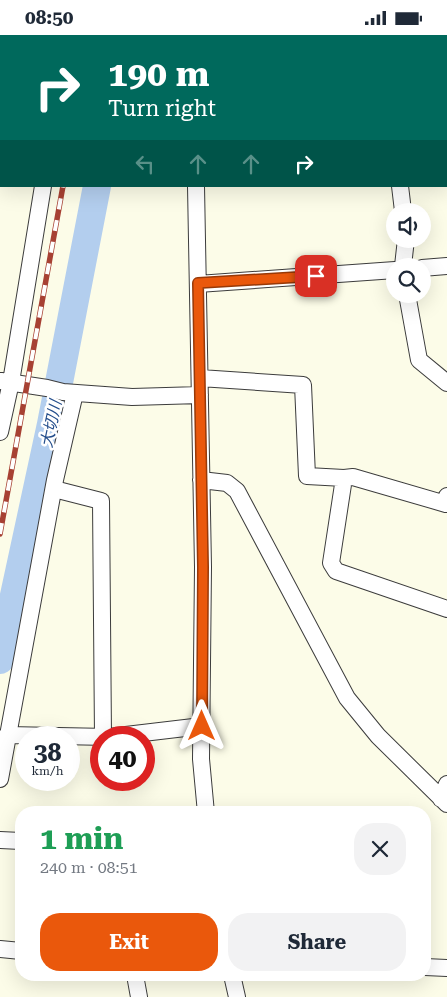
<!DOCTYPE html>
<meta charset="utf-8">
<style>
:root{--surface:#fff;--page:#f2f2f3;--text:#1f2937;--muted:#747a83;--accent:#ea580c}
body{margin:0;font-family:"Roboto Serif","Noto Sans JP",serif;background:var(--page);color:var(--text);height:100vh;display:flex;flex-direction:column;font-size:19px;white-space:nowrap}
*{box-sizing:border-box;margin:0}
p{font-size:16px;color:var(--muted)}
.icon{flex:none;width:28px;height:28px;fill:none;stroke:currentColor;stroke-width:2;stroke-linecap:round;stroke-linejoin:round}
.map{position:relative;flex:1;overflow:hidden}
.drawer{position:absolute;left:15px;top:771px;width:416px;height:175px;display:flex;flex-direction:column;background:var(--surface);border-radius:20px;box-shadow:0 5px 20px #0002}
.drawer>*{flex:none}
.banner{position:absolute;left:0px;top:0px;width:448px;height:152px;box-shadow:0 5px 20px #0002;background:#00695c;color:#fff;overflow:hidden}
.tools{position:absolute;left:386px;top:168px;display:grid;gap:10px}
.tools a{display:grid;place-items:center;width:45px;height:45px;border-radius:50%;background:var(--surface);box-shadow:0 5px 20px #0002;font-size:25px}
.speed{position:absolute;left:15px;top:691px;display:flex;gap:10px;font-size:25px;font-weight:700;text-align:center}
.speed>*{display:grid;place-content:center;width:65px;height:65px;border-radius:50%;background:var(--surface);box-shadow:0 5px 20px #0002;line-height:1}
.speed small{font-size:12px;font-weight:400}
.speed .limit{border:8px solid #d22;background:#fff;color:#111}
.pin{position:absolute;display:grid;place-items:center;width:42px;height:42px;color:#fff;margin:-21px;border-radius:10px;box-shadow:0 2px 8px #0006}
.me{position:absolute;width:55px;margin:-28px;rotate:0deg;stroke-linejoin:round;filter:drop-shadow(0 0 4px #0008)}
.turn{display:flex;align-items:center;gap:18px;height:105px;padding:0 25px;font-size:22px}
.turn .icon{width:65px;height:65px;stroke-width:2.5}
.turn b{display:block;font-size:35px;line-height:42px}
.lanes{display:flex;align-items:center;height:48px;padding:0 25px;background:#0003;justify-content:center;gap:25px;direction:ltr}
.lanes .off{opacity:.35}
.round{display:grid;place-items:center;flex:none;width:52px;height:52px;border-radius:20px;background:var(--page)}
.summary{display:flex;align-items:center;justify-content:space-between;height:85px;padding:0 25px}
h1{font-size:30px;font-weight:700;line-height:38px;color:#1e9e55}
.primary-button{display:flex;gap:10px;margin-top:auto;padding:10px 25px}
.primary-button a{flex:1;height:58px;border-radius:20px;background:var(--accent);color:#fff;font-size:20px;font-weight:700;line-height:58px;text-align:center}
.primary-button a+a{background:var(--page);color:var(--text)}
.status{display:flex;justify-content:space-between;align-items:center;height:35px;padding:0 25px;background:var(--surface);direction:ltr}
.status svg{height:14px;fill:currentColor}
.map>svg:first-child{display:block}
.lines{fill:none;stroke-linecap:round;stroke-linejoin:round}
.river{stroke:#b3ceee;stroke-width:28}
.minor-casing{stroke:#3c3c3c;stroke-width:18}
.minor{stroke:#fff;stroke-width:16}
.rail-casing{stroke:#a74133;stroke-width:5.5}
.rail{stroke:#fff;stroke-width:4;stroke-dasharray:11;stroke-linecap:butt}
.route-casing{stroke:#983908;stroke-width:12}
.route{stroke:#ea580c;stroke-width:9}
.labels{text-anchor:middle;dominant-baseline:central;stroke-width:5;stroke-linejoin:round;paint-order:stroke}
.water-label{font-size:16px;font-style:italic;fill:#234d8b;stroke:#fff}
</style>
<div class="status"><b>08:50</b><svg viewBox="0 0 49 12"><path d="M0 12V9h3v3zM5 12V6h3v6zM10 12V3h3v9zM15 12V0h3v12zM26 1h20v11H26zM47 4h2v5h-2z"/></svg></div>
<div class="map">
<svg width="447" height="962" viewBox="0 0 447 962">
<rect width="100%" height="100%" fill="#fcfce8"/>
<g class="lines">
<path class="river" d="M116,1V0
M0,625L51,389L97,151"/>
<defs>
<path id="minor" d="M194,0V1
M351,0V1
M13,1V0
M0,48L1,44
M0,138L1,139
M196,151L203,532L201,724L206,778
M400,151L403,176
M403,231L406,204
M422,233L447,231
M198,249L395,235
M407,259L419,325L447,348
M200,343L303,350L307,441L344,443
M1,346L47,353L63,357L132,362L200,360
M0,397L11,347L43,151
M201,445L227,448L237,456L347,663L378,701L447,769
M54,454L101,466L103,702
M447,461L446,469L353,442L344,443L331,528L336,536L447,574
M7,700L109,702L202,691
M0,744L55,445L75,358
M441,764L447,749
M0,805L21,806
M0,914L21,916
M425,932L447,933
M135,940L139,962
M232,940L237,962"/>
</defs>
<use href="#minor" class="minor-casing"/>
<use href="#minor" class="minor"/>
<defs>
<path id="rail" d="M90,1V0
M0,499L63,151"/>
</defs>
<use href="#rail" class="rail-casing"/>
<use href="#rail" class="rail"/>
</g>
<g class="lines">
<defs>
<path id="route" d="M202,691L203,532L198,248L316,241"/>
</defs>
<use href="#route" class="route-casing"/>
<use href="#route" class="route"/>
</g>
<g class="labels">
<g class="water-label">
<text transform="translate(51 389) rotate(-78)">大切川</text>
</g>
</g>
</svg>
<div class="tools">
<a><svg class="icon" aria-label="sound" viewBox="0 0 24 24"><path d="M4 9h4l5-4v14l-5-4H4zM17 9q2 3 0 6"/></svg></a>
<a><svg class="icon" aria-label="search" viewBox="0 0 24 24"><circle cx="10" cy="10" r="6"/><path d="M15 15l6 6"/></svg></a>
</div>
<div class="speed"><div>38<small>km/h</small></div><div class="limit">40</div></div>
<div class="pin" style="left:316px;top:241px;background:#d93025"><svg class="icon" aria-label="arrive" viewBox="0 0 24 24"><path d="M6 21V4h12l-3 4 3 4H6"/></svg></div>
<svg class="me" style="left:202px;top:691px" viewBox="-20 -20 40 40"><path d="M0-17L14 15 0 8-14 15z" fill="#ea580c" stroke="#fff" stroke-width="4"/></svg>
<div class="banner">
<div class="turn"><svg class="icon" aria-label="right" viewBox="0 0 24 24"><path d="M7 20v-9h11M14 6l5 5-5 5"/></svg><div><b>190 m</b>Turn right</div></div>
<div class="lanes"><svg class="icon off" aria-label="left" viewBox="0 0 24 24"><path d="M17 20v-9H6M10 6l-5 5 5 5"/></svg><svg class="icon off" aria-label="ahead" viewBox="0 0 24 24"><path d="M12 20V5M6 11l6-6 6 6"/></svg><svg class="icon off" aria-label="ahead" viewBox="0 0 24 24"><path d="M12 20V5M6 11l6-6 6 6"/></svg><svg class="icon" aria-label="right" viewBox="0 0 24 24"><path d="M7 20v-9h11M14 6l5 5-5 5"/></svg></div>
</div>
<section class="drawer">
<div class="summary"><div><h1>1 min</h1><p>240 m · 08:51</p></div><a class="round"><svg class="icon" aria-label="close" viewBox="0 0 24 24"><path d="M6 6l12 12M18 6L6 18"/></svg></a></div>
<div class="primary-button"><a>Exit</a><a>Share</a></div>
</section>
</div>
